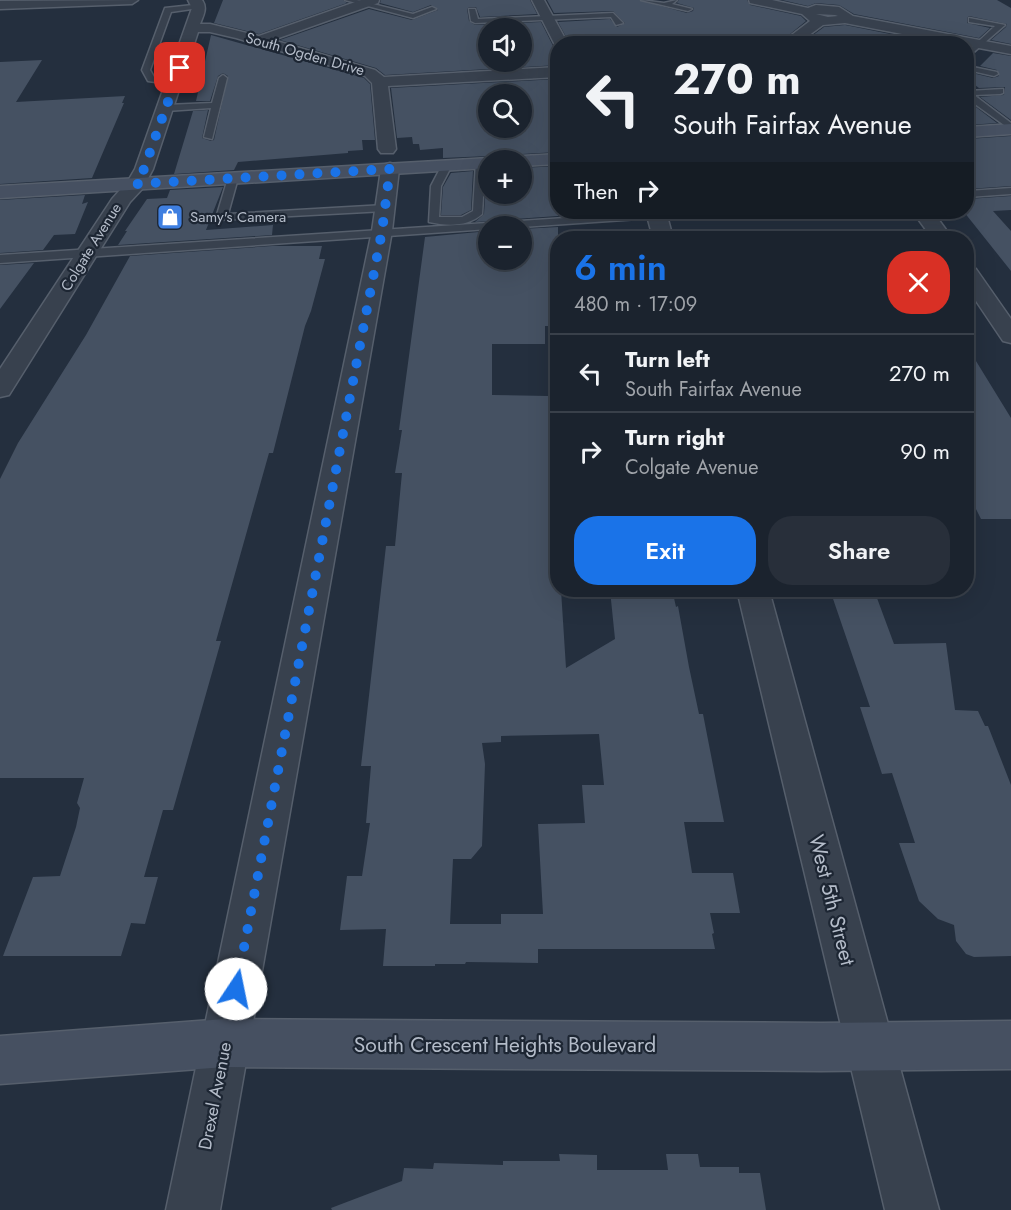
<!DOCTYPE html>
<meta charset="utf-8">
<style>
:root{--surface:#1b232e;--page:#282f3a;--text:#f1f3f6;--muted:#a0a4aa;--line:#39404a;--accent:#1a73e8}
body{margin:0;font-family:Jost,sans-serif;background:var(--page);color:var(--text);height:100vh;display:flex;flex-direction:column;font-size:22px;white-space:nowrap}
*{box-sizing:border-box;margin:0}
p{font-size:20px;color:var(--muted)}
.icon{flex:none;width:33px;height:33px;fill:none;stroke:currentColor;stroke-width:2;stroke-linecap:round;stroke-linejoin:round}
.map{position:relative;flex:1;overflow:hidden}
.panel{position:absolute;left:550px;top:231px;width:424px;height:366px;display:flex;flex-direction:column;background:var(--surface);border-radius:24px;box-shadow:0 6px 24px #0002,0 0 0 2px var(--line)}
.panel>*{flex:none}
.hud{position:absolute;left:550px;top:36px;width:424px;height:183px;border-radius:24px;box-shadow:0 6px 24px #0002,0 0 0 2px var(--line);background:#1b232e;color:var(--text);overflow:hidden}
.buttons{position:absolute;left:478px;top:18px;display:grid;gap:12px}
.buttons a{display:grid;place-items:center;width:54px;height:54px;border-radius:50%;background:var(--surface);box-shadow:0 6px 24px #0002,0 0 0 2px var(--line);font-size:30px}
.pin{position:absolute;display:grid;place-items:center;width:51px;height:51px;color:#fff;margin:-26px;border-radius:12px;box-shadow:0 3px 9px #0006}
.me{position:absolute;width:66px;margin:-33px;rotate:11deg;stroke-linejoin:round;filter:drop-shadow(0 0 4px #0008)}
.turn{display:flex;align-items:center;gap:21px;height:126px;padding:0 24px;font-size:27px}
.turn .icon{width:78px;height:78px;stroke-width:2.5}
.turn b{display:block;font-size:42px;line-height:51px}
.then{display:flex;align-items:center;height:57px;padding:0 24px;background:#0003;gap:12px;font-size:22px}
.round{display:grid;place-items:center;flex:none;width:63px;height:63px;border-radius:24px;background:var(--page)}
.head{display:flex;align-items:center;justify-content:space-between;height:102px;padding:0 24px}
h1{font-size:36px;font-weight:600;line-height:45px;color:var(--accent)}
.action{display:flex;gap:12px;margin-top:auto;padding:12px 24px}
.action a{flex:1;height:69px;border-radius:24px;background:var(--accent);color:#fff;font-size:24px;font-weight:600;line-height:69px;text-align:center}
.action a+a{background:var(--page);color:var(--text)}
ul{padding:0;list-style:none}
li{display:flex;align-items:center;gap:18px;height:78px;padding:0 24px;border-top:2px solid var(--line)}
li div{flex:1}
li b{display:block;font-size:22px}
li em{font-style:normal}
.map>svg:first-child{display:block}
.building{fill:#455162;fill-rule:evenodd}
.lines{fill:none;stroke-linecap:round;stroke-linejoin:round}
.lane-casing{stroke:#565f6c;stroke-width:3}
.street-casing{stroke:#565f6c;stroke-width:3}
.secondary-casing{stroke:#565f6c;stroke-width:3}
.lane{fill:#38414e;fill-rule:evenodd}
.street{fill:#38414e;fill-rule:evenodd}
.secondary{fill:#465061;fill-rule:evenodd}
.route{stroke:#1a73e8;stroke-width:10;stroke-dasharray:0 18}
.labels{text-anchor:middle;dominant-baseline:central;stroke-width:4.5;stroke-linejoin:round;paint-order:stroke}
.far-street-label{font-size:15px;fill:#b4bcc9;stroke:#1d2633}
.far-poi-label{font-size:15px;fill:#b4bcc9;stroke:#1d2633;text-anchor:start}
.street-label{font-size:18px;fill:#b4bcc9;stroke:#1d2633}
.near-street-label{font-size:21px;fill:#b4bcc9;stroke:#1d2633}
</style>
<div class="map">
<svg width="1011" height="1210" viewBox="0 0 1011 1210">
<rect width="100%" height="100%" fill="#242f3e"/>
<path class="building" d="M223,0H343L347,3L259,34L214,23Z
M381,0H530L537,14L480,17L476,7H469L467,9L469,21L475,25L541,22L554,48L558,50V65L385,75L376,68L280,40L369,9L412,20L438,10L431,5L413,12L380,3ZM489,28H522V62H489Z
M547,0H639L687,13L693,11L694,8L677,3L679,0H747L750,5L801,16L806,21L778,44H668L661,35L602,38L606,44H570L558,22L610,19L617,27L625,23L613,11L554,13Z
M782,0H997L1011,8V44L991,40L1006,27L1007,24L969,16L967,18V23L990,28L979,38L854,14L839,5L816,3L808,6Z
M845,25L940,44H895L846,34L845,44H801L824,27Z
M211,35L364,78L370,84L375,140H362L363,150L348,151V153L238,162L234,170L174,174L193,111L208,110L202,138L211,141L214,140L228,76L223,73L218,76L210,101H196Z
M993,53L1011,56V120L980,97L1004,95L1005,87L979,88L968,80L972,73L993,78L999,76L997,70L980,66Z
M42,60L16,102L125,96L122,103H124L92,178L0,184V62Z
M558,79V152L522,154L511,160H498L489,156L443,158V148L420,150L419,144H413L412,137L397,138L391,88ZM489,94H522V128H489Z
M968,101L997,123L968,125Z
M1011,136V186L968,189V139Z
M558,166V216L475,222L484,214L487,170H489V194H522V168Z
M473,171L471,210L461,215H441L443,187L451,173Z
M223,187L206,230L273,225L272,235L118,245L127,231H125L147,199L167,198L170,190Z
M85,195L82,204L88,202L75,234L54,235L43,250L0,253V200Z
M1011,196V210L993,211L1011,231V271L964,212H968V199Z
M558,227V326H545V344H492V395L548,396L554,448L555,524H558V590H561L566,668L615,639L610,590H665L666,598H674L676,607L678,606L689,667L699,714H703L724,822H684L692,873H733L740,913H710L714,933L712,934L715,949H538V963L466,962L465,964H435V966H383L386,929L340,930L347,876H362L370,823H366L371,766H361L386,546H395L402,473H395L402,430H399L425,237L489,231V260H522V229ZM599,734L604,785H582L585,823L538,824L543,914H501V924H450L453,859H471L482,846L485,764L482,743L501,742V736Z
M272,246H322L319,259H325L311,311L305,326L273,453H269L216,641H221L173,810H163L144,877H158L145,924L131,923L121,956H3L33,877L60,876L76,827L80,808L77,803L84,778H0V479L18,443L86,335L130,256Z
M34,263L0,309V265Z
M968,348L1011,418V519H981L968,493Z
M830,590H874L894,644L946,643L955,710L978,711L985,726H988L1011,785V956L974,957L966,954L956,941L954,925L938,919L919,901L899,843H915L892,773L882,774L860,707H870Z
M559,1154L597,1155V1170H668L666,1154H698L700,1167H739V1173H760L766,1210H332L331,1208L402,1181L404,1168L433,1169L434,1163L503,1165V1161H560Z"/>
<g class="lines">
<defs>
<path id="lane" d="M345,0H357L413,14L432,7L436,9L413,18Z
M641,0L664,3L677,0L672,4L692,9L688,11Z
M202,4L199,8L171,12L150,70L154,77L178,81V85L148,81L142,70L165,8Z
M469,9H475L478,19L613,13L623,23L616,25L611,17L475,23L471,21Z
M969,18L1005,25L968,57V51L995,26L969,22Z
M968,66L997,72L998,74L994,76L968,70Z
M223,75L227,78L212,139L204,137L211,108L166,111L162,108L166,105L212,103L219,78Z
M1003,89V93L1000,94L974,95L1011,123V130L968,99V91Z
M476,161L485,163L482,214C468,227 447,226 429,222L431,186L443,163L452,165L441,186L439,217H462L473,211Z
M233,175L238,178L228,214L385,205L390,208L385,211L217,220L216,218L228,178Z
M1011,188V194L968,197V191Z
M656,212H702L697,215L522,227L489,226V229L0,263V255Z"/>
<path id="street" d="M138,0L132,4L0,9V1Z
M188,0H202C208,8 203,16 200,24H210L259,36L361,0H379L378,3L273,40L375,70L384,77L558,67V77L388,86L396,149L393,153H381L378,149L372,83L365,76L236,38L210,32H198L153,169L143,188L130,202L9,395L0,397V369L112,199L128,181L135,169L192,8Z
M532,0H544L568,44H558V48L556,47Z
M749,0H772L808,8L816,5L839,7L853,16L1011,46V54L968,46V44H954L845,23L823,25L797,44H780L810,21L802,14L750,3ZM816,14L835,15L838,16L828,17Z
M390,163L397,165L399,169L392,231L220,1210H166L372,231L381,169L383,165Z
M646,212H666L673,238H653Z
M913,212H933L952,238H932Z
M968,267L976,269L1011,319V343L1003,341L968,289Z
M737,590H769L939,1210H885Z"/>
<path id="secondary" d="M1011,124V134L968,137V127Z
M558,154V164L522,166V160H513L522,156Z
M489,158L496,160H489V168L0,198V186Z
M225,1019L821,1023L1011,1021V1069L821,1071L225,1067L0,1084V1036Z"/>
</defs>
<use href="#lane" class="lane-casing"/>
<use href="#street" class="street-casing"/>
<use href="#secondary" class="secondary-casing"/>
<use href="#lane" class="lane"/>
<use href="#street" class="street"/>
<use href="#secondary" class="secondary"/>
</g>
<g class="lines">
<path class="route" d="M180,68L144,169L136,184L390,169L382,231L236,989"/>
</g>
<defs>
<symbol id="shop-square" viewBox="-11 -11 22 22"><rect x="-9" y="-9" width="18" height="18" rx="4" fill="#3f7fe0" stroke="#1d2633"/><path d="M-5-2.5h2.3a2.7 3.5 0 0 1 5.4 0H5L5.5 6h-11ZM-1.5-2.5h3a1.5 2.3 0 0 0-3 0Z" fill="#fff"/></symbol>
</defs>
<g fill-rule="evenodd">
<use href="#shop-square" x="155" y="202" width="30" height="30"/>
</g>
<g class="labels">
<g class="far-street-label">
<text transform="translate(305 54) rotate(16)">South Ogden Drive</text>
<text transform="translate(91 247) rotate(-58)">Colgate Avenue</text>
</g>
<g class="far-poi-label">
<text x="190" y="217">Samy's Camera</text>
</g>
<g class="street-label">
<text transform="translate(215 1096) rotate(-79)">Drexel Avenue</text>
</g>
<g class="near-street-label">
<text transform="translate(832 900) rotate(76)">West 5th Street</text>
<text x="505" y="1045">South Crescent Heights Boulevard</text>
</g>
</g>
</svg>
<div class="buttons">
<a><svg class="icon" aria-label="sound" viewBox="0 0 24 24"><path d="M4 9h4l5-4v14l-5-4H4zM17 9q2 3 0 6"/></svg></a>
<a><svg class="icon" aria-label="search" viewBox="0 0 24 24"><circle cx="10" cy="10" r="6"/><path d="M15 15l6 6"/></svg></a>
<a>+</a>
<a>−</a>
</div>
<div class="pin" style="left:180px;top:68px;background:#d93025"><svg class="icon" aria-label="arrive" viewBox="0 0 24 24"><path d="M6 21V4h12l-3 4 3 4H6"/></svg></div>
<svg class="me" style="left:236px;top:989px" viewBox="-20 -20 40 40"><circle r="19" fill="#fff"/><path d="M0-13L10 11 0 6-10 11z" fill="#1a73e8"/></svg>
<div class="hud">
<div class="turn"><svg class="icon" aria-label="left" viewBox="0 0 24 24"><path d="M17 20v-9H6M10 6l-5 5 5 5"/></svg><div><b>270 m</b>South Fairfax Avenue</div></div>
<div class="then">Then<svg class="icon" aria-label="right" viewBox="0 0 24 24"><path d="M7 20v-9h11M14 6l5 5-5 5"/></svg></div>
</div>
<section class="panel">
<div class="head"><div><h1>6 min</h1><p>480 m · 17:09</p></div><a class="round" style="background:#d93025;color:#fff"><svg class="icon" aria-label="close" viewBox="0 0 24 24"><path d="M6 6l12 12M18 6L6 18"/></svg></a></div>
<ul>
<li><svg class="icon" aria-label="left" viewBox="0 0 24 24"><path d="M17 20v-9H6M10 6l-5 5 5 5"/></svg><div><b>Turn left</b><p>South Fairfax Avenue</p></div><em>270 m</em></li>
<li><svg class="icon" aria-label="right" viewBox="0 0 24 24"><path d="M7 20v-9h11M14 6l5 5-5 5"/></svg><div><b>Turn right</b><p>Colgate Avenue</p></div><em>90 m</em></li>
</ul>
<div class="action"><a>Exit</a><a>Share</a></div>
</section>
</div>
